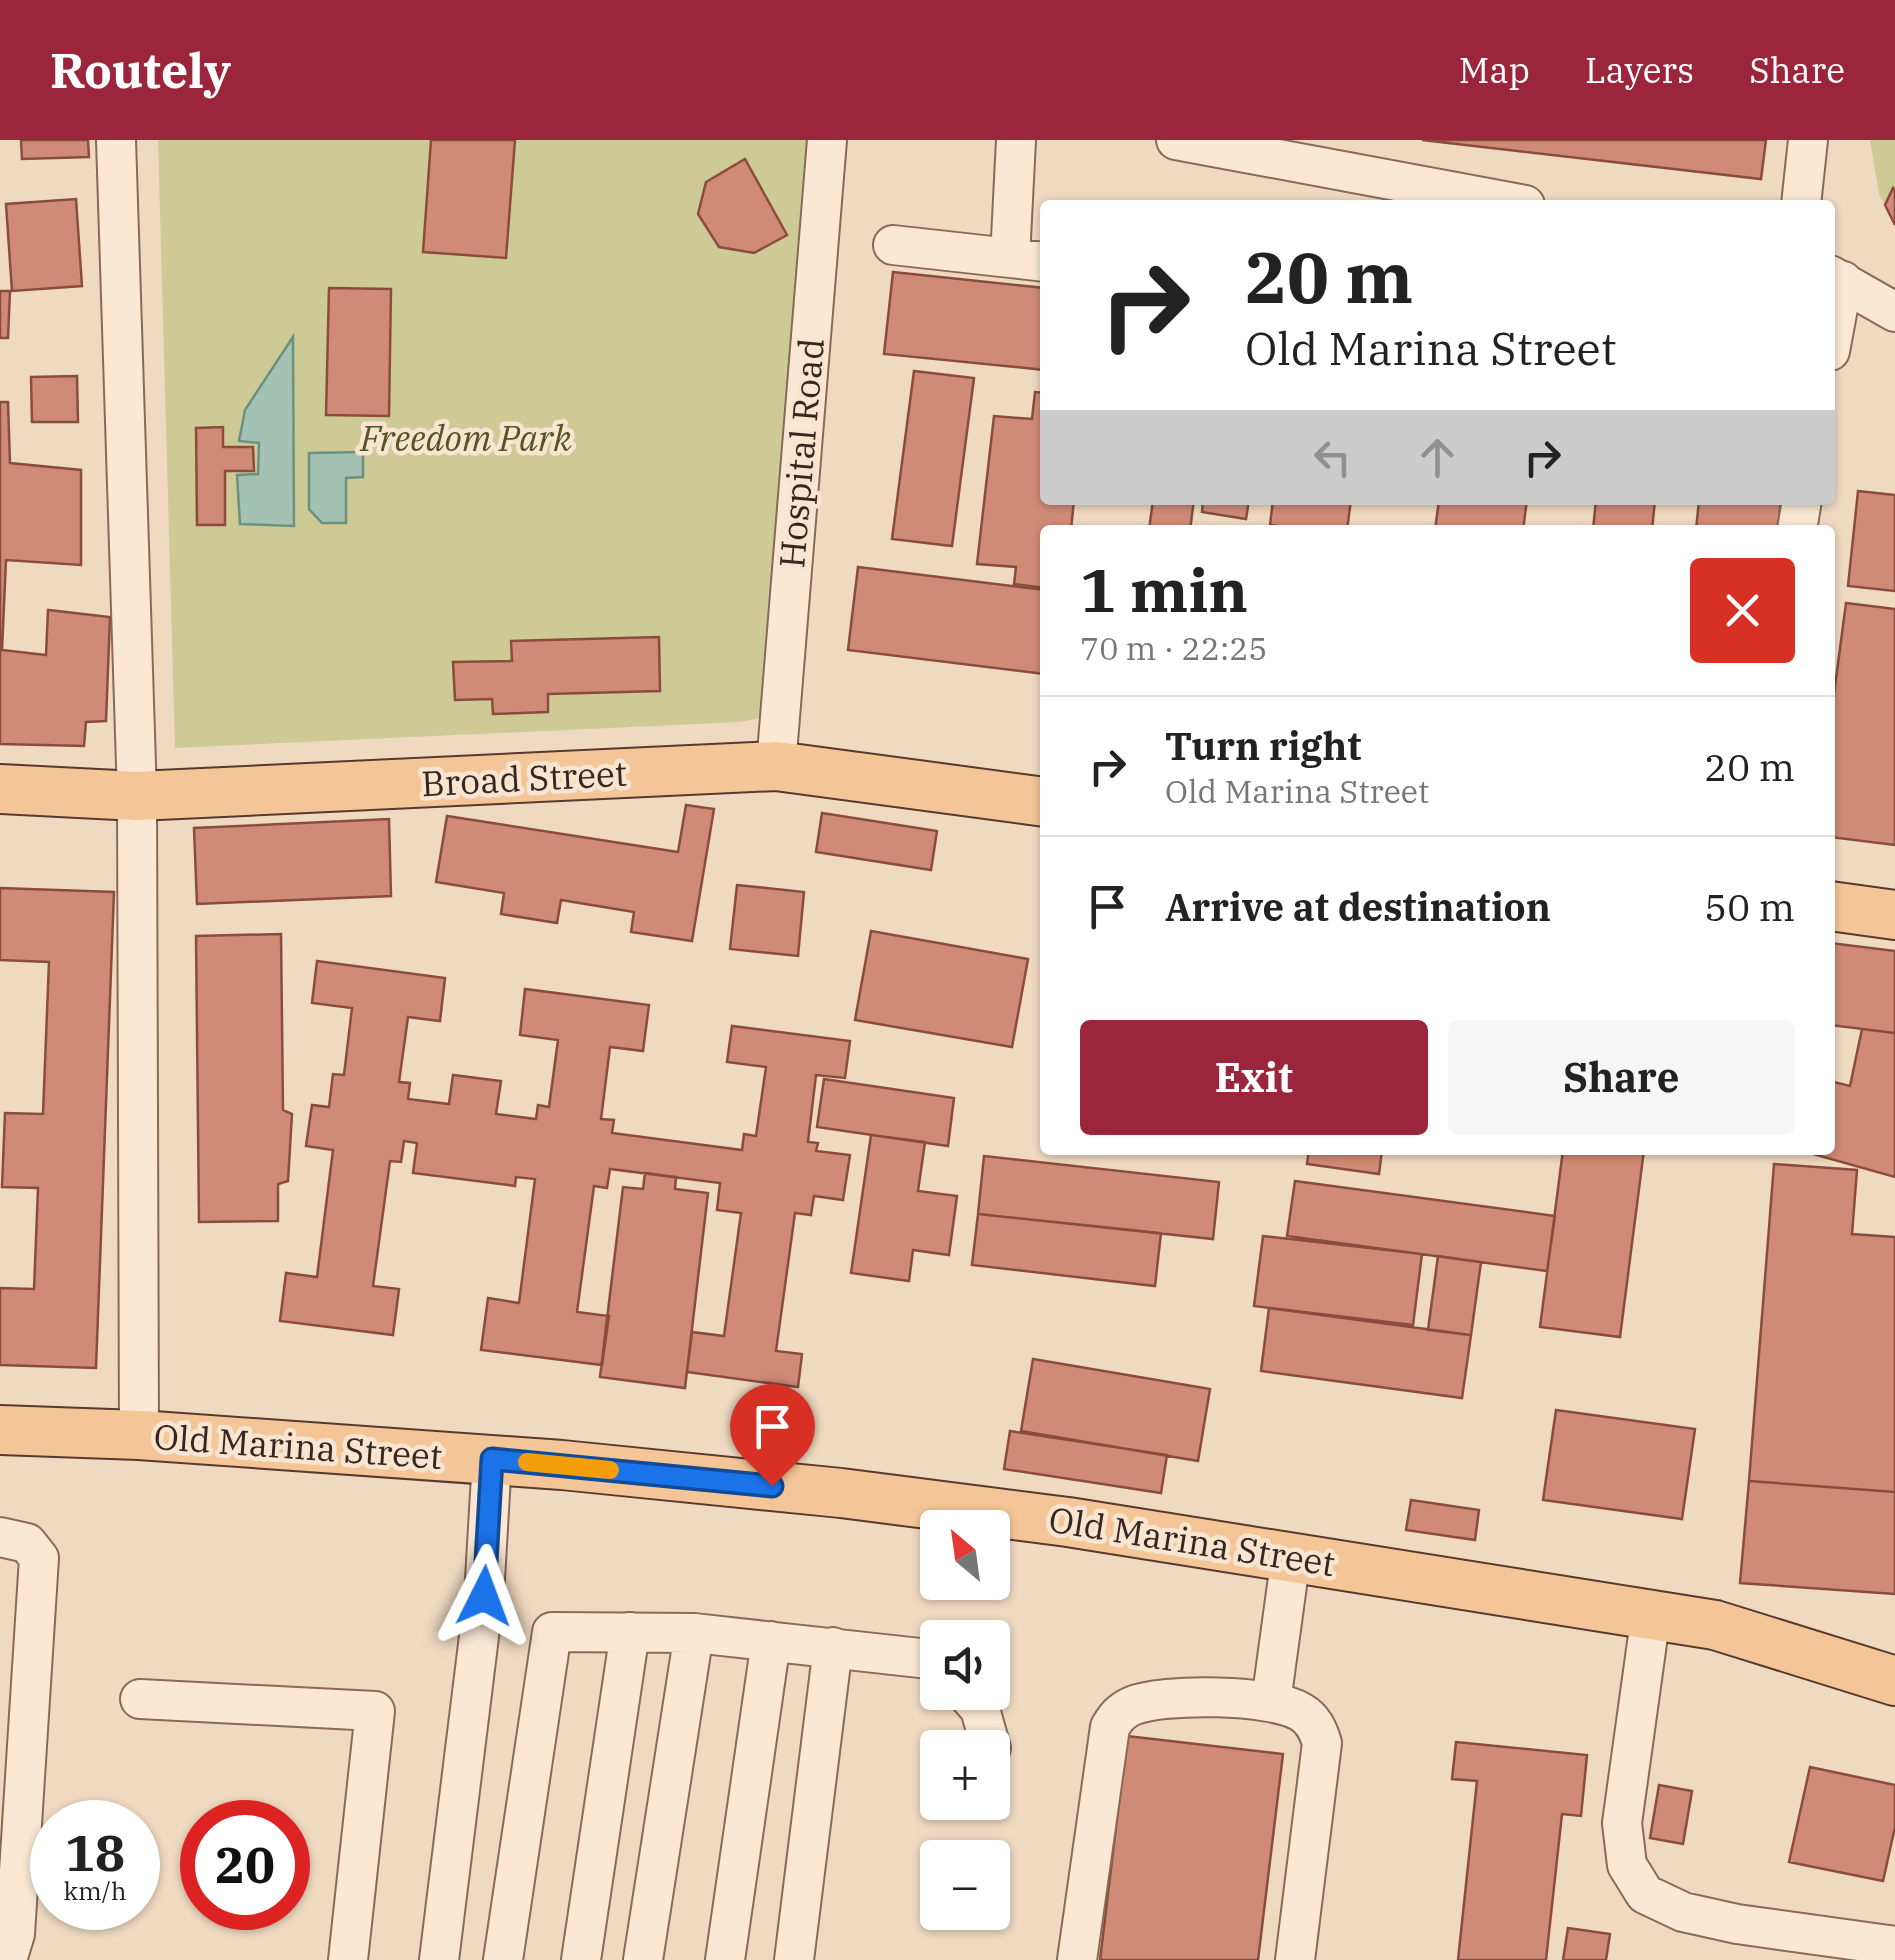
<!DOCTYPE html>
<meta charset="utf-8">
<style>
:root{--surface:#fff;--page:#f6f6f6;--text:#222;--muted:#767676;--line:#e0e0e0;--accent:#9b263c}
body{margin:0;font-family:"IBM Plex Serif",serif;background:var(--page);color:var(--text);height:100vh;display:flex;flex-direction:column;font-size:38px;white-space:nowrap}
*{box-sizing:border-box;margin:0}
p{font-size:32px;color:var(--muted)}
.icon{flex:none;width:55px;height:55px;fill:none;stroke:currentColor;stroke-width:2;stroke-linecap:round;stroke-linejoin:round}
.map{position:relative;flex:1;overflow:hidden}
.side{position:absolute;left:1040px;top:385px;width:795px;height:630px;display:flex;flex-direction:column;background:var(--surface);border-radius:10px;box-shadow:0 2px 8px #0004}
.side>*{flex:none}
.guide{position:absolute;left:1040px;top:60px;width:795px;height:305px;border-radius:10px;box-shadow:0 2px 8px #0004;background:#fff;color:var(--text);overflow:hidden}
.needle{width:65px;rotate:331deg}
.fabs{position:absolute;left:920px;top:1370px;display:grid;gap:20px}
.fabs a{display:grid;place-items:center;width:90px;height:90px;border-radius:10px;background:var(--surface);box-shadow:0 2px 8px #0004;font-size:50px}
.speed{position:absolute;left:30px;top:1660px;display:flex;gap:20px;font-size:50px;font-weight:700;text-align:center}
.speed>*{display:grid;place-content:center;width:130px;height:130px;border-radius:50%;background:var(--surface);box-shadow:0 2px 8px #0004;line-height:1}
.speed small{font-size:25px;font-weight:400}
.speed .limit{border:15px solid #d22;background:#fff;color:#111}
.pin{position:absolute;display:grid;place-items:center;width:85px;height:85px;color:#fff;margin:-102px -42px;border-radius:50% 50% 50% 0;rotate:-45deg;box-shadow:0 0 10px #0007}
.pin .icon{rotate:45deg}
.me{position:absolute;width:110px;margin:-55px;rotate:3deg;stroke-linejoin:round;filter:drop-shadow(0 0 8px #0008)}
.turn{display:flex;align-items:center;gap:35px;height:210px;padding:0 40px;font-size:45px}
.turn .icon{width:130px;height:130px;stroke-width:2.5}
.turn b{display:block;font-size:70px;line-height:85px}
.lanes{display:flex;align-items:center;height:95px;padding:0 40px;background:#0003;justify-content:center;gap:50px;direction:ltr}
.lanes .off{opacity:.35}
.round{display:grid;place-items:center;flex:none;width:105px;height:105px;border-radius:10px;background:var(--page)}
.headline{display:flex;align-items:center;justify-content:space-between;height:170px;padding:0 40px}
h1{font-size:60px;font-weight:800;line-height:75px}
.cta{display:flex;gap:20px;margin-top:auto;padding:20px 40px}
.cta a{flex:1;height:115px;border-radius:10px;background:var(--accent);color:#fff;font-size:40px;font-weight:800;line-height:115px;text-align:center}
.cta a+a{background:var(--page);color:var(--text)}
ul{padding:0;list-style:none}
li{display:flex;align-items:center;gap:30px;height:140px;padding:0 40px;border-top:2px solid var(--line)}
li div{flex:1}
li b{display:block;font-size:38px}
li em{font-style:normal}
header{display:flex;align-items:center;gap:60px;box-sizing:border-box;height:140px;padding:0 50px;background:var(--accent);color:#fff}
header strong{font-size:48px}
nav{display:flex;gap:55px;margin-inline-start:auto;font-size:35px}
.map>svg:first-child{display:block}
.green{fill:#ceca95}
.water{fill:#a4c2b3;stroke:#6b9080;stroke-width:2.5}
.building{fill:#cf8b76;stroke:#8a4d3d;stroke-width:2.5}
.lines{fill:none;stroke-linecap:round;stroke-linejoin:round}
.minor-casing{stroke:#8a6958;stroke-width:42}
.major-casing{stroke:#57392d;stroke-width:52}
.minor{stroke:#fae8d5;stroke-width:38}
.major{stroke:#f4c697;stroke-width:48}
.route-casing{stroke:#114b97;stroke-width:25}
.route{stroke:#1a73e8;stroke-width:18}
.slow{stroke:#f59e0b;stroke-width:18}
.labels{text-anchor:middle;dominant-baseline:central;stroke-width:9;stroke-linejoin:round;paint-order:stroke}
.park-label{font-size:35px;font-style:italic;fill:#525623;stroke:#f7e5d1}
.street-label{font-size:35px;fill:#39251d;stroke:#f7e5d1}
</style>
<header>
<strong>Routely</strong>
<nav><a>Map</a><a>Layers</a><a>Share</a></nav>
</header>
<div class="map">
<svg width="1895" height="1820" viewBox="0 0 1895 1820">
<rect width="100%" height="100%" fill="#efd9c1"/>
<path class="green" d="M158,0H823L770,564L761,578L740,582L175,608Z
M1870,0H1895V85L1879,54Z"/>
<path class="water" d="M293,197L294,386L240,384L237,335L258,334L259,303L239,301L245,270Z
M363,312V337L346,338V383H322L309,369V313Z"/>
<path class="building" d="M21,0H88L89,17L22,19Z
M431,0H515L506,118L423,112Z
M1422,0H1766L1761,39Z
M745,19L787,95L754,113L719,107L698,74L706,42Z
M1893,48L1895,50V85L1885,65Z
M76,59L82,146L12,151L6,64Z
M893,132L1045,148V230L884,214Z
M329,148L391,149L389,276L326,275Z
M0,151H10L8,198H0Z
M914,231L974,238L952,406L892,399Z
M77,236L78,282H32L31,237Z
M1035,252L1045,253V360H1074L1071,390H1045V448L1014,444L1016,427L977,424L994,276L1032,279Z
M0,262H8L10,323L81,330V425L6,420L2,510L46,515L48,470L110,477L106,581L86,582L84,606L0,604Z
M223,287V307H253L254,331H225V385H197L196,288Z
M1858,351L1895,355V451L1848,446Z
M1153,360H1194L1190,390H1149Z
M1203,360H1249L1246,379L1202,372Z
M1273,360H1351L1347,390H1307L1270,385Z
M1439,360H1527L1523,390H1435Z
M1596,360H1655L1652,390H1593Z
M1699,360H1781L1778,390H1696Z
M858,427L1045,450V534L848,510Z
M1846,463L1895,469V705L1830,697V584Z
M659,497L660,551L548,554V572L493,574L492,559L455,560L453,522L512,521L511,501Z
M686,665L714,669L692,801L631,792L634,772L561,760L557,783L501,774L504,753L436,742L447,676L678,712Z
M822,673L937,691L931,730L816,712Z
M389,679L391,756L197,764L194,688Z
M737,745L804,752L798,816L730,809Z
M0,748L114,752L96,1228L0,1225V1148L34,1149L38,1048L2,1047L5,973L43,974L49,822L0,820Z
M871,791L1028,819L1012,907L855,880Z
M281,794L283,970L292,974L288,1041L278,1044V1081L199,1082L196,796Z
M1830,803L1895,811V893L1830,885Z
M317,821L445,838L440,881L408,877L399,942L410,943L408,959L449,964L453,935L501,941L496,974L536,979L538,965L549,967L558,900L520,895L525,849L649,865L643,911L610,907L601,979L614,980L612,993L742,1010L744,994L756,996L766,927L727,922L732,886L850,901L845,938L816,935L808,1002L818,1003L816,1011L850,1015L843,1060L814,1056L811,1075L795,1073L776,1211L802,1214L798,1247L687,1232L692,1192L724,1196L741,1073L717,1070L720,1043L610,1029L607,1048L594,1046L577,1172L609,1176L602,1225L481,1210L488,1158L519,1163L535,1039L516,1037L515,1046L413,1033L417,1003L404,1001L401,1022L390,1021L373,1146L399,1149L393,1195L280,1181L286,1133L317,1137L333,1010L306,1006L312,965L329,967L333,934L344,935L352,868L312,863Z
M1862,889L1895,893V1037L1799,1010H1830V941L1850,946Z
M824,939L954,958L948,1006L817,987Z
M871,995L925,1002L918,1051L957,1056L949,1115L913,1110L909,1141L851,1133Z
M1309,1010H1382L1379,1034L1307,1024Z
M1563,1010H1644L1620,1197L1540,1187Z
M984,1016L1219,1042L1213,1099L978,1074Z
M1774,1024L1857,1030L1852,1094L1895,1097V1352L1749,1341Z
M645,1033L676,1037L675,1049L708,1053L685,1248L600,1237L623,1047L643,1049Z
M1295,1041L1555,1076L1547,1131L1287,1096Z
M978,1074L1161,1093L1155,1146L972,1125Z
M1263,1096L1422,1114L1413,1185L1254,1166Z
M1438,1116L1481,1122L1471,1195L1428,1190Z
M1269,1168L1471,1195L1462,1258L1261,1231Z
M1033,1219L1210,1249L1198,1321L1021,1291Z
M1556,1270L1695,1289L1682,1379L1543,1360Z
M1010,1291L1167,1315L1161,1353L1004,1329Z
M1749,1341L1895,1352V1454L1740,1443Z
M1411,1360L1479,1370L1475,1400L1406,1390Z
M1127,1596L1283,1614L1258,1820H1100Z
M1456,1602L1587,1615L1581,1676L1562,1674L1546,1820H1458L1477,1641L1452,1639Z
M1810,1627L1895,1645V1687L1883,1741L1789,1722Z
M1659,1645L1692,1651L1683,1704L1650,1698Z
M1568,1788L1610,1794L1606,1820H1563Z"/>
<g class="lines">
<defs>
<path id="minor" d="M116,0L137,656L139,1295
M1176,0L1525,65
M1801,65L1808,0
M893,105L1010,118L1016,0
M1010,118L1045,122
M1830,135L1895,172
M1830,211L1843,141
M1797,390L1802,360
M776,626L827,0
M0,1397L27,1403L39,1418L15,1794L7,1820
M1651,1474L1622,1683L1627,1725L1645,1754L1683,1772L1737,1784L1895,1806
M965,1552L980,1569L991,1608
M140,1559L375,1571L348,1820
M1271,1562L1291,1416
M439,1820L484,1456L492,1319
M503,1820L552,1492L694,1493L938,1520
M581,1820L630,1492
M643,1820L694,1493
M725,1820L771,1501
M794,1820L833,1507
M1077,1820L1110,1587C1116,1577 1121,1571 1132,1566C1163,1553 1271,1554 1301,1572C1313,1579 1318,1590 1322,1603L1295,1820"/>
<path id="major" d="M0,649L137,656L776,626L1045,662
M1830,766L1895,775
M0,1290L139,1295L562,1325L841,1353L1068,1382L1715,1485L1895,1541"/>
</defs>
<use href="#minor" class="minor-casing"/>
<use href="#major" class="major-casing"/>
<use href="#minor" class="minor"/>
<use href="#major" class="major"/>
</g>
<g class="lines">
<defs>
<path id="route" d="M484,1456L492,1319L772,1346"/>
</defs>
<use href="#route" class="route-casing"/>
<use href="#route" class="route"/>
<path class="slow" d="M527,1322L610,1330"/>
</g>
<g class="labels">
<g class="park-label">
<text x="466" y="298">Freedom Park</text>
</g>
<g class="street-label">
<text transform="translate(801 313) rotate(-85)">Hospital Road</text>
<text transform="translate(524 638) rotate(-3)">Broad Street</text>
<text transform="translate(298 1306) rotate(4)">Old Marina Street</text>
<text transform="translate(1192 1401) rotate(9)">Old Marina Street</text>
</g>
</g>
</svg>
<div class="fabs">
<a><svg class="needle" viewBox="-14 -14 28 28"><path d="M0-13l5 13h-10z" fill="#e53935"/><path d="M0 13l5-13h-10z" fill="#767676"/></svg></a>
<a><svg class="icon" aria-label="sound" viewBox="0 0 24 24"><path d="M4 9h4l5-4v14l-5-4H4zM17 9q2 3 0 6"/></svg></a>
<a>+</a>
<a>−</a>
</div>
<div class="speed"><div>18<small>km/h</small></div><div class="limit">20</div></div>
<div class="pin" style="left:772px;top:1346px;background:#d93025"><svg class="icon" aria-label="arrive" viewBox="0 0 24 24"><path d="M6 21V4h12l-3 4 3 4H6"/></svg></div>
<svg class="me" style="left:484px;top:1456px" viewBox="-20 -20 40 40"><path d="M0-17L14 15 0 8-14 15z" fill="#1a73e8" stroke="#fff" stroke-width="4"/></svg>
<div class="guide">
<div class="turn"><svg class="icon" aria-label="right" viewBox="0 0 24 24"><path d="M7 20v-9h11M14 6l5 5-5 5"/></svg><div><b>20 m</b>Old Marina Street</div></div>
<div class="lanes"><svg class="icon off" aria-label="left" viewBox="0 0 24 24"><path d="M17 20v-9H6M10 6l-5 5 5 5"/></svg><svg class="icon off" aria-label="ahead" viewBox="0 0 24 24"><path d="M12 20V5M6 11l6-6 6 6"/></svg><svg class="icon" aria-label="right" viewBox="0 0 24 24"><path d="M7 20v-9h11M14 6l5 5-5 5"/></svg></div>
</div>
<section class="side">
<div class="headline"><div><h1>1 min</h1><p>70 m · 22:25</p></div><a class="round" style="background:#d93025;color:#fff"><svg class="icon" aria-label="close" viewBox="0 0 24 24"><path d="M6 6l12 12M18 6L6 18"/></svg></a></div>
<ul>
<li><svg class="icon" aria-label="right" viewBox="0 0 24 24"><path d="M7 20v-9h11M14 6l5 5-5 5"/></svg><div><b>Turn right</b><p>Old Marina Street</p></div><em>20 m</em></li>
<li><svg class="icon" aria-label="arrive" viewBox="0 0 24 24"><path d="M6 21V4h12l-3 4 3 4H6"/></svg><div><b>Arrive at destination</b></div><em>50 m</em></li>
</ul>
<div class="cta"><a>Exit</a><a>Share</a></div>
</section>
</div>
